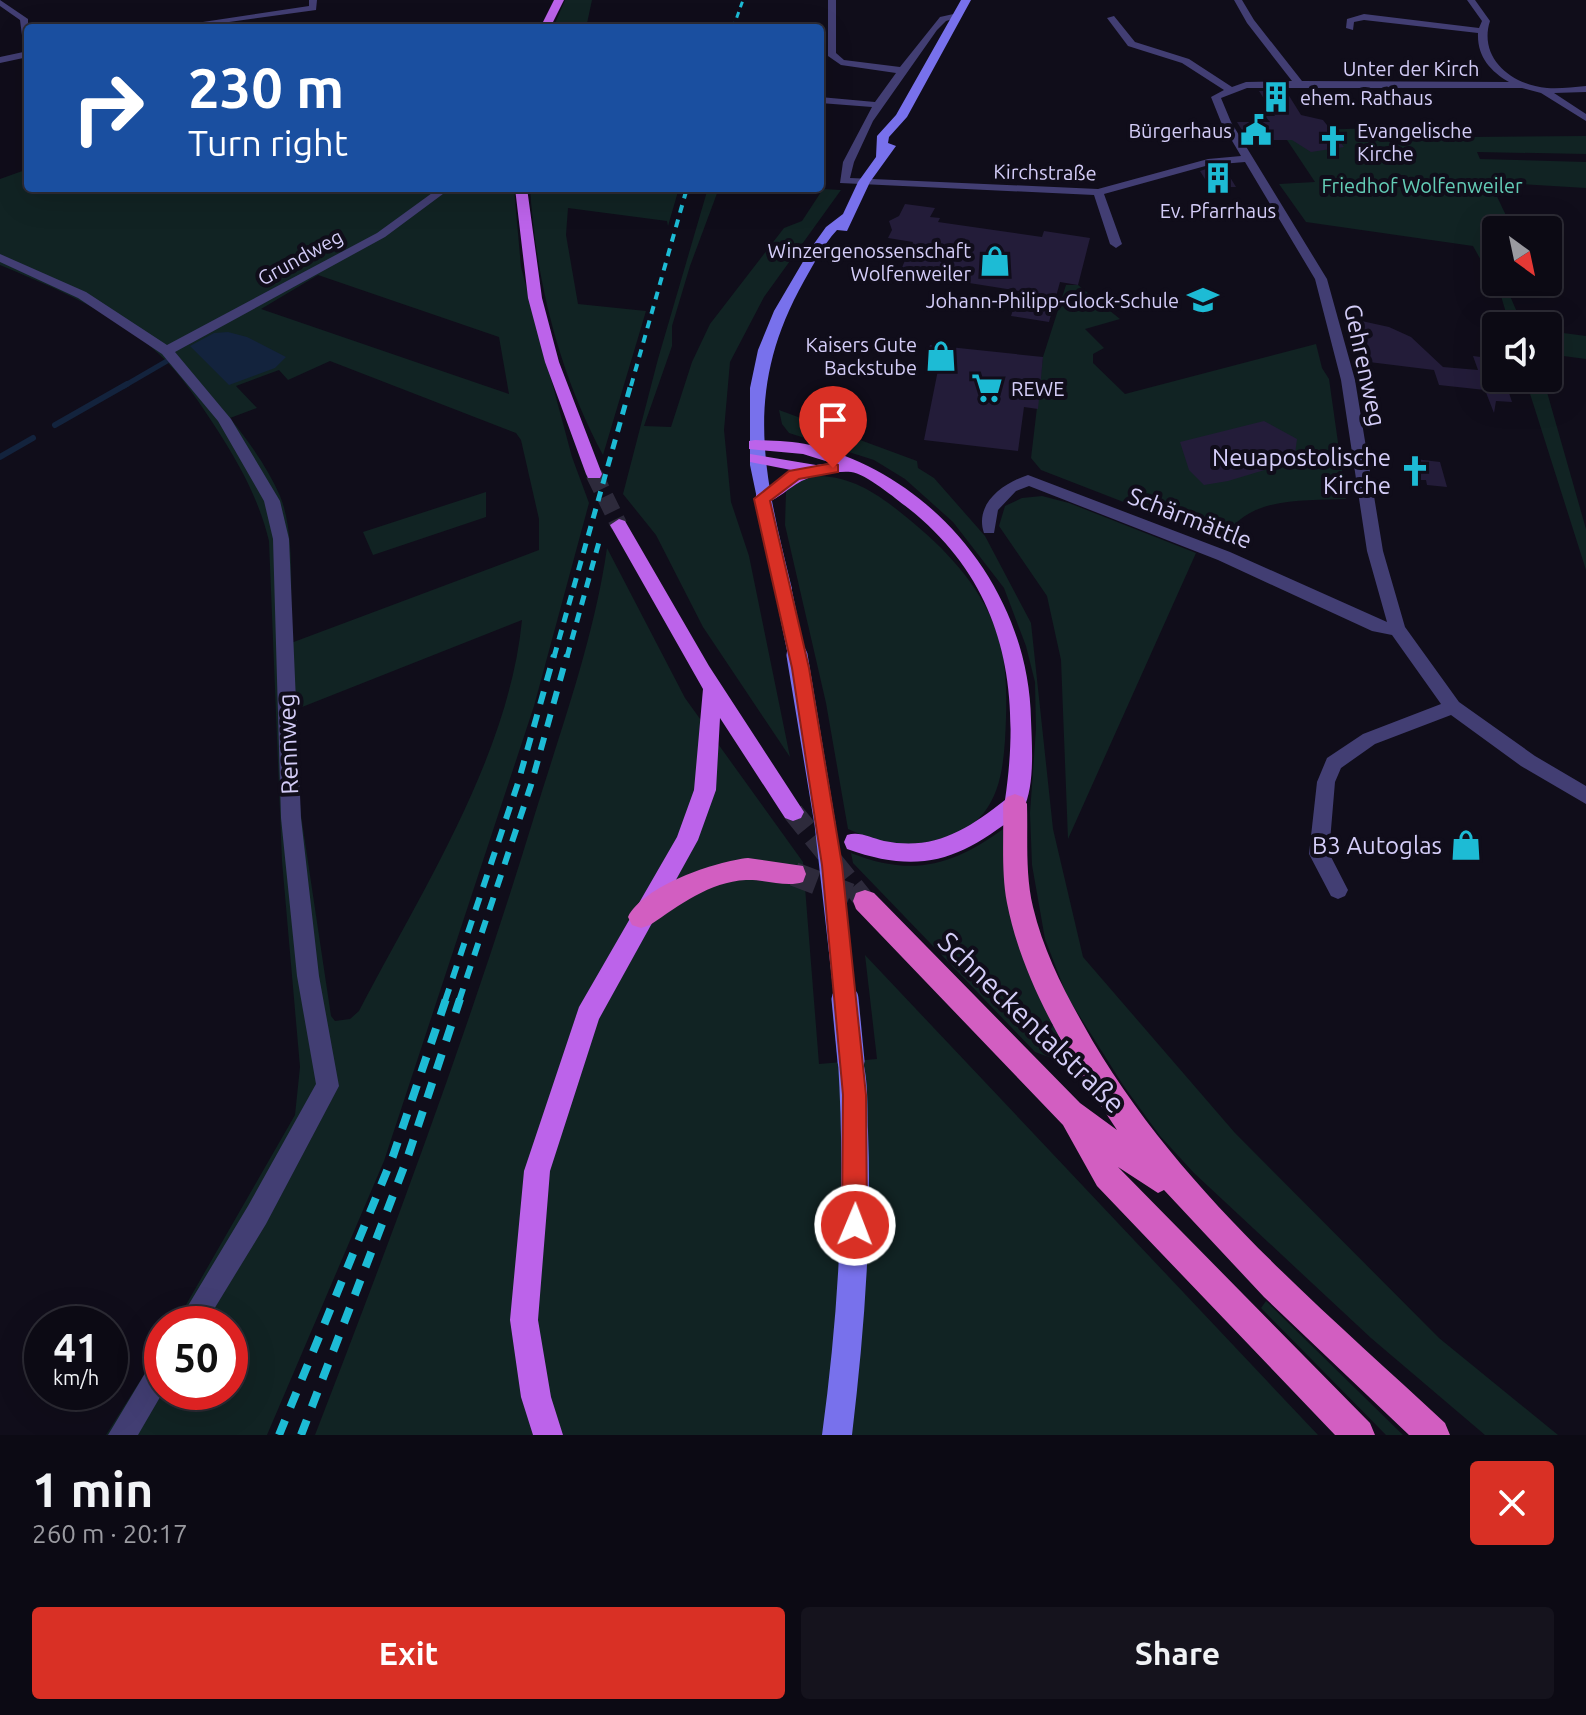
<!DOCTYPE html>
<meta charset="utf-8">
<style>
:root{--surface:#0c0a14;--page:#15131d;--text:#f1f3f6;--muted:#9a9aa0;--line:#2c2b34;--accent:#d93025}
body{margin:0;font-family:Ubuntu,sans-serif;background:var(--page);color:var(--text);height:100vh;display:flex;flex-direction:column;font-size:30px;white-space:nowrap}
*{box-sizing:border-box;margin:0}
p{font-size:26px;color:var(--muted)}
.icon{flex:none;width:44px;height:44px;fill:none;stroke:currentColor;stroke-width:2;stroke-linecap:round;stroke-linejoin:round}
.map{position:relative;height:1435px;overflow:hidden}
.drawer{display:flex;flex-direction:column;background:var(--surface);flex:1}
.drawer>*{flex:none}
.top-card{position:absolute;left:24px;top:24px;width:800px;height:168px;border-radius:8px;box-shadow:0 8px 32px #0002,0 0 0 2px var(--line);background:#1a4fa0;color:#fff;overflow:hidden}
.needle{width:52px;rotate:147deg}
.buttons{position:absolute;left:1482px;top:216px;display:grid;gap:16px}
.buttons a{display:grid;place-items:center;width:80px;height:80px;border-radius:8px;background:var(--surface);box-shadow:0 8px 32px #0002,0 0 0 2px var(--line);font-size:40px}
.speed{position:absolute;left:24px;top:1306px;display:flex;gap:16px;font-size:40px;font-weight:700;text-align:center}
.speed>*{display:grid;place-content:center;width:104px;height:104px;border-radius:50%;background:var(--surface);box-shadow:0 8px 32px #0002,0 0 0 2px var(--line);line-height:1}
.speed small{font-size:20px;font-weight:400}
.speed .limit{border:12px solid #d22;background:#fff;color:#111}
.pin{position:absolute;display:grid;place-items:center;width:68px;height:68px;color:#fff;margin:-82px -34px;border-radius:50% 50% 50% 0;rotate:-45deg;box-shadow:0 0 8px #0007}
.pin .icon{rotate:45deg}
.me{position:absolute;width:88px;margin:-44px;rotate:1deg;stroke-linejoin:round;filter:drop-shadow(0 0 6px #0008)}
.turn{display:flex;align-items:center;gap:28px;height:168px;padding:0 32px;font-size:36px}
.turn .icon{width:104px;height:104px;stroke-width:2.5}
.turn b{display:block;font-size:56px;line-height:68px}
.round{display:grid;place-items:center;flex:none;width:84px;height:84px;border-radius:8px;background:var(--page)}
.headline{display:flex;align-items:center;justify-content:space-between;height:136px;padding:0 32px}
h1{font-size:48px;font-weight:600;line-height:60px}
.cta{display:flex;gap:16px;margin-top:auto;padding:16px 32px}
.cta a{flex:1;height:92px;border-radius:8px;background:var(--accent);color:#fff;font-size:32px;font-weight:600;line-height:92px;text-align:center}
.cta a+a{background:var(--page);color:var(--text)}
.map>svg:first-child{display:block}
.green{fill:#112323;fill-rule:evenodd}
.water{fill:#13233d}
.lines{fill:none;stroke-linecap:round;stroke-linejoin:round}
.stream-far1{stroke:#13233d;stroke-width:5}
.stream{stroke:#13233d;stroke-width:6}
.building{fill:#231c39}
.primary-tunnel-far1{stroke:#2d2a3b;stroke-width:17;stroke-dasharray:17 8;stroke-linecap:butt}
.primary-tunnel{stroke:#2d2a3b;stroke-width:21;stroke-dasharray:21 11;stroke-linecap:butt}
.trunk-tunnel{stroke:#2d2a3b;stroke-width:24;stroke-dasharray:24 12;stroke-linecap:butt}
.minor{fill:#423e73;fill-rule:evenodd}
.secondary{fill:#7871ec;fill-rule:evenodd}
.primary{fill:#bc63ea;fill-rule:evenodd}
.trunk{fill:#d25ec1;fill-rule:evenodd}
.rail-far4{stroke:#1dbbd5;stroke-width:3;stroke-dasharray:6 5;stroke-linecap:butt}
.rail-far3{stroke:#1dbbd5;stroke-width:4;stroke-dasharray:8 7;stroke-linecap:butt}
.rail-far2{stroke:#1dbbd5;stroke-width:5;stroke-dasharray:10 8;stroke-linecap:butt}
.rail-far1{stroke:#1dbbd5;stroke-width:6;stroke-dasharray:13 11;stroke-linecap:butt}
.rail{stroke:#1dbbd5;stroke-width:8;stroke-dasharray:16 14;stroke-linecap:butt}
.secondary-bridge-far2{stroke:#7871ec;stroke-width:17}
.secondary-bridge-far1{stroke:#7871ec;stroke-width:21}
.secondary-bridge{stroke:#7871ec;stroke-width:27}
.route{fill:#d93025;stroke:#8d1f18;stroke-width:2}
.labels{text-anchor:middle;dominant-baseline:central;stroke-width:8;stroke-linejoin:round;paint-order:stroke}
.far-street-label{font-size:20px;fill:#d4cdf8;stroke:#100d1a}
.far-poi-label{font-size:20px;fill:#d4cdf8;stroke:#100d1a;text-anchor:end}
.far-park-label{font-size:20px;fill:#64cdb7;stroke:#100d1a}
.street-label{font-size:24px;fill:#d4cdf8;stroke:#100d1a}
.poi-label{font-size:24px;fill:#d4cdf8;stroke:#100d1a;text-anchor:end}
.near-street-label{font-size:28px;fill:#d4cdf8;stroke:#100d1a}
</style>
<div class="map">
<svg width="1586" height="1435" viewBox="0 0 1586 1435">
<rect width="100%" height="100%" fill="#100d1a"/>
<path class="green" d="M565,0H592L586,28H553Z
M1378,128L1471,137L1586,136V154L1477,152L1480,159L1586,162V188L1490,182L1513,230H1496V248H1489L1496,263V282H1504L1523,326H1510L1501,296L1473,246L1306,222L1279,184L1315,182L1281,131Z
M28,169V188H514L521,267L572,457L589,503L534,706L384,1161L267,1435H106L162,1346V1392H230V1324H175L295,1115L300,1067L282,861L269,541C259,500 241,467 218,431C201,405 182,375 159,354C114,312 55,288 0,265V179ZM318,275L499,337L509,394L261,309ZM330,361L516,433L521,440L539,519V550L291,643C290,601 296,534 280,496C268,468 249,442 230,418L257,408L236,386L279,370L288,380ZM522,620C509,756 421,892 359,1011L350,1019L335,1021L331,1016L301,815L292,711Z
M530,188H679L668,226L667,221L568,208L566,235L578,304L646,311L603,455C559,373 536,281 530,188Z
M708,188H719L690,266L672,326V346L644,426L671,427L692,362L710,324L784,228L802,221L823,189L841,190L764,297L730,362L724,430L731,502L749,556L790,757L703,627L656,535L623,494L658,359Z
M1066,285H1078L1120,319L1085,329L1104,348L1093,354V363L1125,394L1316,344L1322,368L1329,379L1346,499C1304,501 1243,496 1224,541L1041,470L1031,458L1043,357Z
M1548,331L1586,336V359L1548,354Z
M1525,378H1543L1586,529V570Z
M779,410L917,461L918,468L934,478L985,536L1031,623L1053,829L1083,957L1235,1133L1439,1338L1558,1435H1485L1371,1338L1194,1173L1160,1136L1123,1085L1067,996L1045,939L1032,865L1030,813L1036,729L1035,682L1026,646L1004,588L953,522L905,479L874,460L789,433L782,424Z
M819,476C851,477 875,492 900,512C938,542 974,577 993,622C1006,651 1007,686 1006,718C1004,779 999,829 929,842C920,843 909,847 900,847C884,846 863,835 848,829L826,703L785,525L786,491L804,478Z
M486,492V517L373,555L363,532Z
M1042,496L1069,503L1196,553L1068,839L1061,660L1047,596L999,526L1005,506L1022,498Z
M607,548L685,698L803,862L819,1064L877,1059L865,955L1318,1435H315C394,1231 470,1027 534,817C561,729 594,639 607,548Z
M1006,827L1063,1040L1057,1060L1035,1052L853,863L851,853C914,878 954,865 1006,827Z
M1266,1301L1403,1435H1386L1261,1308Z"/>
<path class="water" d="M228,332L247,337L286,357L275,368L229,385L190,346L214,333Z"/>
<g class="lines">
<path class="stream-far1" d="M124,386L167,361"/>
<path class="stream" d="M55,425L127,384
M0,457L33,438"/>
</g>
<path class="building" d="M1259,91H1286L1301,115L1323,120L1344,147L1311,152L1292,140H1248L1237,122H1270L1265,116H1275Z
M1206,169H1225L1236,187H1210L1200,171Z
M905,204L935,208L930,217L940,218L938,222L1042,237L1044,231L1090,238L1078,285L1060,282L1049,322L1011,316L1019,291L900,272L913,242L888,238L892,230L889,221L899,216Z
M1357,320L1389,327L1411,337L1443,367L1478,370L1473,356L1496,359V378H1504L1512,402L1496,401L1494,413L1485,390L1439,385L1434,370L1369,362Z
M930,345L1043,357L1038,409L1024,407L1018,451L924,440L938,370L925,368Z
M1264,421L1297,439L1294,461L1228,481L1204,485L1189,470L1180,442Z
M1415,459L1440,462L1447,487L1427,485L1426,480H1421Z"/>
<g class="lines">
<path class="primary-tunnel-far1" d="M594,474L619,525"/>
<path class="primary-tunnel" d="M793,812L865,901"/>
<path class="trunk-tunnel" d="M794,874L865,901"/>
<path class="minor" d="M0,0L28,19V46L23,43L20,20L0,6Z
M309,0H317L316,10L186,28H163L309,6Z
M828,0H836V53L844,60L900,67L940,17L958,13L962,16L946,21L937,30L873,121L854,162L850,178L1098,189L1208,159L1241,156L1221,122L1211,97L1224,90L1182,63L1128,46L1107,18L1114,16L1135,42L1189,59L1232,87L1246,82L1292,81L1247,23L1234,0H1242L1254,20L1302,81L1509,82C1490,71 1477,56 1478,33L1364,20L1354,22L1353,30L1346,28L1347,19L1364,14L1479,28L1482,21L1467,0H1475L1490,21C1478,58 1512,85 1547,88C1560,89 1573,87 1586,86V92L1554,93L1586,114V121L1541,93L1522,88H1247L1221,98L1231,122L1327,279L1355,380L1383,551L1405,627L1459,702L1535,756L1586,786V804L1521,766L1451,715L1375,744L1341,768L1335,782L1329,853L1348,890L1345,896L1338,899L1331,896L1309,854L1317,782L1327,758L1363,734L1441,704L1392,635L1372,631L1218,560L1029,486L1016,491L998,510L994,533H984C974,504 1003,483 1028,475L1230,552L1387,622L1367,551L1341,380L1315,279L1245,162L1209,165L1104,194L1122,244L1116,248L1110,244L1094,195L840,183L843,162L872,107L820,103V97L875,102L896,73L841,65L828,56Z
M28,51V57L0,63V57Z
M439,188H451L385,237L175,352L231,419L280,501L289,539L301,818L319,976L339,1086L266,1224L205,1324H177L248,1206L316,1084L297,976L281,818L273,539L264,501L218,421L162,354L78,298L0,262V254L86,292L167,345L377,233Z
M162,1356L163,1392L138,1435H108L153,1360Z"/>
<path class="secondary" d="M961,0H971L907,117L889,137L888,143L896,146L870,182L847,231L837,230C823,245 814,264 804,281C742,391 764,474 792,589L783,595L777,594L750,465V388L758,350L774,311L811,248L826,227L843,214L858,182L876,157L877,136L896,115Z
M851,1049L860,1052C869,1075 867,1106 868,1131C872,1233 864,1334 852,1435H822C839,1310 846,1187 838,1061L842,1052Z"/>
<path class="primary" d="M554,0H564L550,28H540Z
M515,188H527L542,298L559,362L602,474L600,478H588L586,474L545,362L528,298Z
M755,440C773,441 792,441 810,445C935,475 1029,592 1031,720C1032,747 1035,786 1023,810C962,859 923,876 847,849L844,842L847,835C860,831 871,838 884,841C934,851 967,830 1005,800C1022,685 1003,583 908,508C896,499 865,473 851,472C838,471 816,474 804,480C789,486 772,507 756,503V495L796,471L750,462V454L816,465L832,463L803,454L749,449V441Z
M619,519L625,521L709,666L804,812L801,818L793,821L785,818L720,718L716,790L698,840L599,1019L550,1171L538,1320L551,1397L563,1435H533L521,1397L510,1320L524,1171L579,1007L677,837L694,790L703,689L610,525Z"/>
<path class="trunk" d="M1015,794L1023,797L1027,804C1028,838 1025,873 1033,907C1043,949 1062,987 1083,1024C1171,1183 1314,1301 1445,1423L1450,1435H1409L1264,1297L1164,1190L1158,1193L1118,1167L1370,1423L1375,1435H1335L1097,1186L1063,1125L856,909L853,901L856,893L865,890L874,893L1080,1103L1117,1130C1072,1062 1023,985 1007,903C1001,871 1004,837 1003,804L1007,797Z
M748,858L803,866L806,874L803,882C786,888 765,879 746,880C709,882 680,905 650,925L641,928L632,925L628,917C643,886 716,861 748,858Z"/>
<path class="rail-far4" d="M733,28L743,0"/>
<path class="rail-far3" d="M631,386L687,188"/>
<path class="rail-far2" d="M554,657L631,384
M567,657L599,542"/>
<path class="rail-far1" d="M445,1001L518,783L554,655
M459,1001L531,785L567,655"/>
<path class="rail" d="M279,1435L393,1156L446,999
M301,1435L407,1159L460,999"/>
<path class="secondary-bridge-far2" d="M783,589L797,657"/>
<path class="secondary-bridge-far1" d="M797,655L825,824L845,1001"/>
<path class="secondary-bridge" d="M845,999L851,1061"/>
</g>
<path class="route" d="M833,463L838,465V472L799,479L770,501L809,668L842,865L866,1095L867,1225L863,1234L855,1237L846,1234L842,1225L843,1095L822,865L792,668L754,499L789,471Z"/>
<defs>
<symbol id="building-bare" viewBox="-9 -9 18 18"><path d="M-4-6H4V6H1V3H-1V6H-4ZM-2.5-4.3h1.7v1.8h-1.7ZM.8-4.3h1.7v1.8H.8ZM-2.5-1h1.7V.8h-1.7ZM.8-1h1.7V.8H.8Z" fill="#1dbbd5" stroke="#100d1a" stroke-width="2.5" paint-order="stroke"/></symbol>
<symbol id="civic-bare" viewBox="-9 -9 18 18"><path d="M-.6-6.5H3V-4.5H.6V-3L4-1V1h2V6H-6V1h2V-1L-.6-3ZM-1.2 2.5V6h2.4V2.5Z" fill="#1dbbd5" stroke="#100d1a" stroke-width="2.5" paint-order="stroke"/></symbol>
<symbol id="church-bare" viewBox="-9 -9 18 18"><path d="M-1.2-6h2.4v3.5h3.3v2.4h-3.3V6h-2.4V-.1h-3.3v-2.4h3.3Z" fill="#1dbbd5" stroke="#100d1a" stroke-width="2.5" paint-order="stroke"/></symbol>
<symbol id="shop-bare" viewBox="-9 -9 18 18"><path d="M-5-2.5h2.3a2.7 3.5 0 0 1 5.4 0H5L5.5 6h-11ZM-1.5-2.5h3a1.5 2.3 0 0 0-3 0Z" fill="#1dbbd5" stroke="#100d1a" stroke-width="2.5" paint-order="stroke"/></symbol>
<symbol id="school-bare" viewBox="-9 -9 18 18"><path d="M0-5L7-2L0 1L-7-2ZM-4 1L0 2.5L4 1V4Q0 6-4 4Z" fill="#1dbbd5" stroke="#100d1a" stroke-width="2.5" paint-order="stroke"/></symbol>
<symbol id="supermarket-bare" viewBox="-9 -9 18 18"><path d="M-6-5.5h2.5l.6 2H6L4.5 2H-2.5L-4.4-4H-6ZM-1.5 3.2a1.3 1.3 0 1 0 .1 0ZM3 3.2a1.3 1.3 0 1 0 .1 0Z" fill="#1dbbd5" stroke="#100d1a" stroke-width="2.5" paint-order="stroke"/></symbol>
</defs>
<g fill-rule="evenodd">
<use href="#building-bare" x="1254" y="75" width="44" height="44"/>
<use href="#civic-bare" x="1234" y="108" width="44" height="44"/>
<use href="#church-bare" x="1311" y="119" width="44" height="44"/>
<use href="#building-bare" x="1196" y="156" width="44" height="44"/>
<use href="#shop-bare" x="973" y="239" width="44" height="44"/>
<use href="#school-bare" x="1181" y="278" width="44" height="44"/>
<use href="#shop-bare" x="919" y="334" width="44" height="44"/>
<use href="#supermarket-bare" x="965" y="366" width="44" height="44"/>
<use href="#church-bare" x="1393" y="449" width="44" height="44"/>
<use href="#shop-bare" x="1444" y="823" width="44" height="44"/>
</g>
<g class="labels">
<g class="far-street-label">
<text x="1411" y="68">Unter der Kirch</text>
<text transform="translate(1045 172) rotate(1)">Kirchstraße</text>
<text transform="translate(300 257) rotate(-29)">Grundweg</text>
</g>
<g class="far-poi-label">
<text x="1300" y="97" text-anchor="start">ehem. Rathaus</text>
<text x="1232" y="130">Bürgerhaus</text>
<text x="1357" y="130" text-anchor="start">Evangelische<tspan x="1357" dy="23">Kirche</tspan></text>
<text x="1218" y="210" text-anchor="middle">Ev. Pfarrhaus</text>
<text x="971" y="250">Winzergenossenschaft<tspan x="971" dy="23">Wolfenweiler</tspan></text>
<text x="1179" y="300">Johann-Philipp-Glock-Schule</text>
<text x="917" y="344">Kaisers Gute<tspan x="917" dy="23">Backstube</tspan></text>
<text x="1011" y="388" text-anchor="start">REWE</text>
</g>
<g class="far-park-label">
<text x="1422" y="185">Friedhof Wolfenweiler</text>
</g>
<g class="street-label">
<text transform="translate(1365 365) rotate(78)">Gehrenweg</text>
<text transform="translate(1190 518) rotate(21)">Schärmättle</text>
<text transform="translate(288 744) rotate(-92)">Rennweg</text>
</g>
<g class="poi-label">
<text x="1391" y="457">Neuapostolische<tspan x="1391" dy="28">Kirche</tspan></text>
<text x="1442" y="845">B3 Autoglas</text>
</g>
<g class="near-street-label">
<text transform="translate(1032 1022) rotate(44)">Schneckentalstraße</text>
</g>
</g>
</svg>
<div class="buttons">
<a><svg class="needle" viewBox="-14 -14 28 28"><path d="M0-13l5 13h-10z" fill="#e53935"/><path d="M0 13l5-13h-10z" fill="#9a9aa0"/></svg></a>
<a><svg class="icon" aria-label="sound" viewBox="0 0 24 24"><path d="M4 9h4l5-4v14l-5-4H4zM17 9q2 3 0 6"/></svg></a>
</div>
<div class="speed"><div>41<small>km/h</small></div><div class="limit">50</div></div>
<div class="pin" style="left:833px;top:468px;background:#d93025"><svg class="icon" aria-label="arrive" viewBox="0 0 24 24"><path d="M6 21V4h12l-3 4 3 4H6"/></svg></div>
<svg class="me" style="left:855px;top:1225px" viewBox="-20 -20 40 40"><circle r="17" fill="#d93025" stroke="#fff" stroke-width="3"/><path d="M0-11L8 9 0 5-8 9z" fill="#fff"/></svg>
<div class="top-card">
<div class="turn"><svg class="icon" aria-label="right" viewBox="0 0 24 24"><path d="M7 20v-9h11M14 6l5 5-5 5"/></svg><div><b>230 m</b>Turn right</div></div>
</div>
</div>
<section class="drawer">
<div class="headline"><div><h1>1 min</h1><p>260 m · 20:17</p></div><a class="round" style="background:#d93025;color:#fff"><svg class="icon" aria-label="close" viewBox="0 0 24 24"><path d="M6 6l12 12M18 6L6 18"/></svg></a></div>
<div class="cta"><a>Exit</a><a>Share</a></div>
</section>
